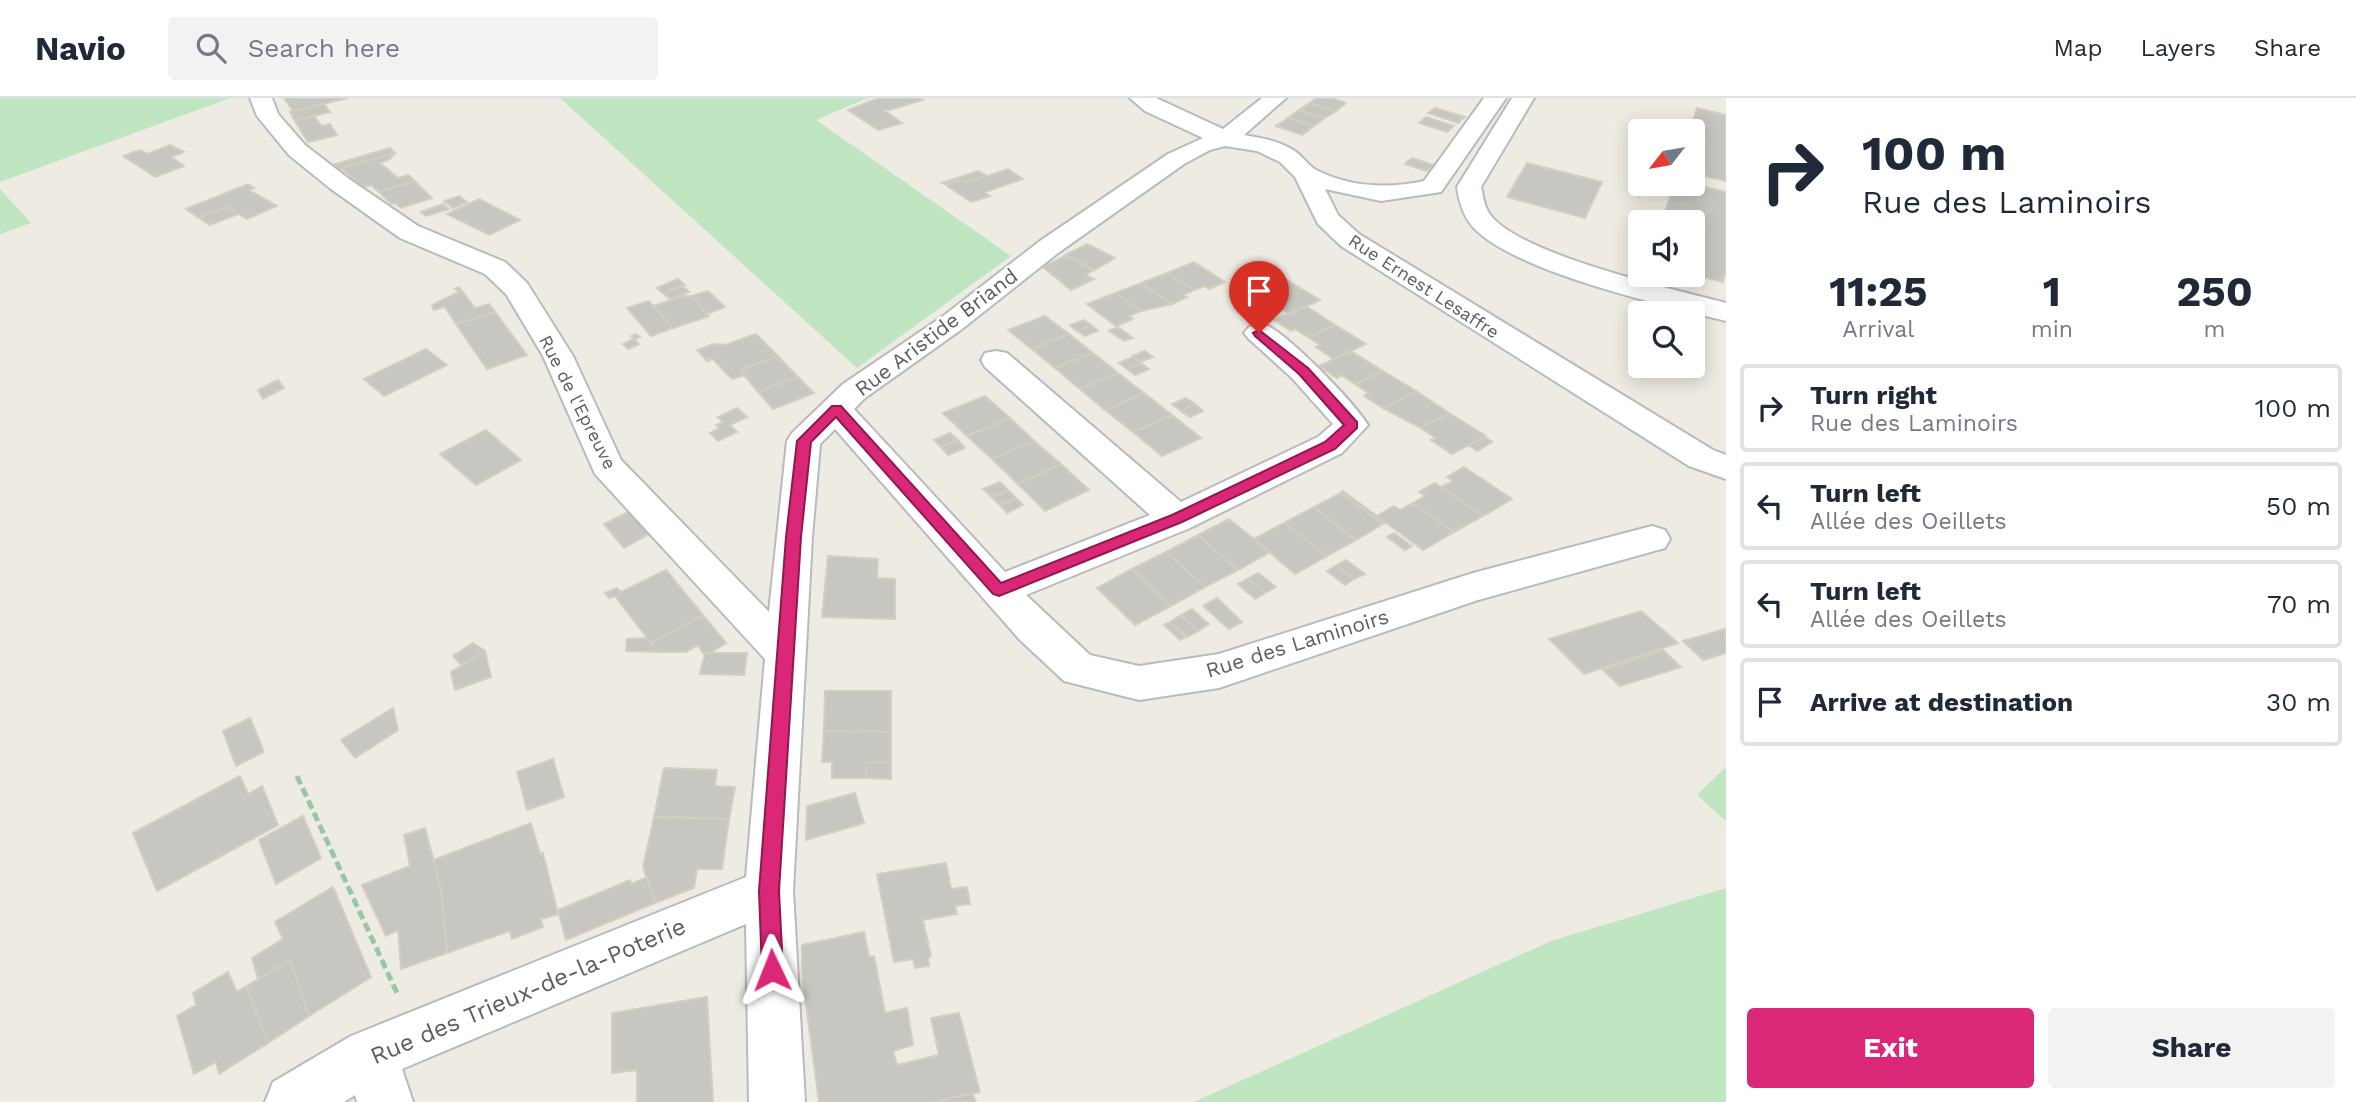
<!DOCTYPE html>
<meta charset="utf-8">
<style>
:root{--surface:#fff;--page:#f2f2f3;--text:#1f2937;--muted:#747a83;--line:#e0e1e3;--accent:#db2777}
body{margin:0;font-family:"Work Sans",sans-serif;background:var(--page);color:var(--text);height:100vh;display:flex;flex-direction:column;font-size:26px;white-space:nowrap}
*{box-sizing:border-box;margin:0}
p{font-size:23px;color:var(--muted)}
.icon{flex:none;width:38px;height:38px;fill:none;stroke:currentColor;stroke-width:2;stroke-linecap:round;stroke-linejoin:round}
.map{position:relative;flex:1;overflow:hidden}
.side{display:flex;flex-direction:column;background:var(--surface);width:630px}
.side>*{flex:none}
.top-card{background:#fff;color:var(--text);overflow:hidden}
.needle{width:46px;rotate:239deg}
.fabs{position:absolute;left:1628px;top:21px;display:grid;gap:14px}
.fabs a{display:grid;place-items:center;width:77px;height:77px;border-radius:7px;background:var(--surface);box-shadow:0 4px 18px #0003;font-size:35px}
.pin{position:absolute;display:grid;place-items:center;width:60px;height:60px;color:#fff;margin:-72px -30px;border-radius:50% 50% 50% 0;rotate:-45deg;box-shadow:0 0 7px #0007}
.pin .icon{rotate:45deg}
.me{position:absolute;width:77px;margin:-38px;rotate:358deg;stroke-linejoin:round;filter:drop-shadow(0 0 5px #0008)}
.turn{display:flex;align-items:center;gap:24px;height:147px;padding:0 21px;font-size:32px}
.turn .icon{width:91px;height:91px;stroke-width:2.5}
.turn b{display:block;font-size:49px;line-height:60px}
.eta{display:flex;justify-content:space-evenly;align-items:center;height:119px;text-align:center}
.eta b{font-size:42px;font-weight:700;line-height:49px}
.primary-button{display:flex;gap:14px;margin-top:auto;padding:14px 21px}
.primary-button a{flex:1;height:80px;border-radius:7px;background:var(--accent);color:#fff;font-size:28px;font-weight:700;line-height:80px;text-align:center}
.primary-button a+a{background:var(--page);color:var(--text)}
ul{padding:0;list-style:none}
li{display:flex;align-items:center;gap:21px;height:88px;margin:0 14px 10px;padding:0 7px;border:4px solid var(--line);border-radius:7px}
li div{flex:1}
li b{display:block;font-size:26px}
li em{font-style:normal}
header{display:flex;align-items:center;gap:42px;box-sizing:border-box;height:98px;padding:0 35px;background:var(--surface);border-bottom:2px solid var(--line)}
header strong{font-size:33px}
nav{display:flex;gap:38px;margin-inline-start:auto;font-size:24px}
.search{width:490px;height:63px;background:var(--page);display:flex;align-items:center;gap:18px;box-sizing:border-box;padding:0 24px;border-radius:7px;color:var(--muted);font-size:26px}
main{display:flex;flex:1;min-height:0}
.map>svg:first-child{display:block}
.green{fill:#bfe5c1}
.building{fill:#c8c6c0;stroke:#d2cec1;stroke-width:2}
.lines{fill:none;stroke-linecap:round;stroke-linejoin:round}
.minor-casing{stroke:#b8babf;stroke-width:4}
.path{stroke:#98c6a9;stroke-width:5;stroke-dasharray:9 4.5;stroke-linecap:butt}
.minor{fill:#fff;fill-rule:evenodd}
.route{fill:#db2777;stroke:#8e194d;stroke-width:2}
.labels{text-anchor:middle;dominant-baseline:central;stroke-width:5;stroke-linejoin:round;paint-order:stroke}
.far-street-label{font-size:18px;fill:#5b5e63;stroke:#fff}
.street-label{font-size:21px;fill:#5b5e63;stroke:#fff}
.near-street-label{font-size:24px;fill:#5b5e63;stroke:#fff}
</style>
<header>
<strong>Navio</strong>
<div class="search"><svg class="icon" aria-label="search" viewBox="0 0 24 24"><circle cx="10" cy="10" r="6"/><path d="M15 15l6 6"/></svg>Search here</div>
<nav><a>Map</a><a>Layers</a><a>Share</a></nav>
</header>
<main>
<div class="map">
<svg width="1726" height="1004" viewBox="0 0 1726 1004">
<rect width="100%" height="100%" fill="#eeece2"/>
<path class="green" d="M0,0H230L0,84Z
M560,0H868L816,22L1011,158L857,270Z
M0,91L31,125L0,136Z
M1726,669V723L1697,697Z
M1726,790V1004H1194L1551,843Z"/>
<path class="building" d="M284,0H348L293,13Z
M879,0H919L923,2L885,13L902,25L878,32L848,12Z
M1316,0H1331L1346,5L1336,13L1310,5Z
M1310,5L1336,13L1325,20L1299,12Z
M324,6L330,14L295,23L290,14Z
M1435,10L1465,19L1458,25L1428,15Z
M1697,10L1726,17V83L1692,75V33H1690Z
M1299,12L1325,20L1314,28L1288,20Z
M314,18L322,28L330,26L337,37L308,44L295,23Z
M1426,19L1454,28L1447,34L1419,25Z
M1288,20L1314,28L1302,37L1276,28Z
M170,47L184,54L172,59L184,68L155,79L123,58L140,52L147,56Z
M390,50L395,55L338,71L332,67Z
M395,55L390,61L380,65L398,80L408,77L415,83L379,94L371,87L365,89L358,85L341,70Z
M1412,60L1433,67L1427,73L1405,66Z
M1527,65L1602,84L1585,120L1507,99Z
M1008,71L1023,81L985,94L990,98L971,104L946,87L960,82L966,85Z
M978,73L987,78L966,85L960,82L946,87L942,85Z
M414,83L432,100L401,110L395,105L391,106L379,94Z
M248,86L254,90L249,92L277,108L247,121L227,109L199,120L186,111Z
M1674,86H1692L1726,94V171L1723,184L1692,176V124H1662Z
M459,98L467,104L453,110L444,103Z
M479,101L520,122L489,137L447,116Z
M443,106L449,111L426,118L421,114Z
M227,109L238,116L210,127L199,120Z
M1087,146L1115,160L1094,172L1065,157Z
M1067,157L1094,172L1085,177L1094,181L1071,192L1043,169Z
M1194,164L1225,184L1209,191L1205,188L1194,192L1167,175Z
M1265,168L1292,185L1265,196L1234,181Z
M1167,175L1194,192L1183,197L1187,199L1172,206L1141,185Z
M678,181L685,187L664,196L657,190Z
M1141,185L1172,206L1141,213L1115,195Z
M1292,185L1320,202L1289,216L1272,205L1276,204L1265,196Z
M682,188L689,194L670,201L664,196Z
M459,189L475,210L489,206L495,214L456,226L445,209L434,212L432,207L459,194L455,191Z
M708,193L725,209L707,216L691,198Z
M1115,195L1141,213L1129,218L1133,221L1116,228L1087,206Z
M684,198H691L709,218L673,230L653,208Z
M649,203L653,208L673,230L651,238L627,210Z
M1306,208L1335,227L1308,239L1295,231L1291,233L1274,222Z
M495,214L527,257L487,271L456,226Z
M1045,218L1069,236L1032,251L1008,232Z
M1084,222L1091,227L1077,233L1070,227Z
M1091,227L1098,233L1085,238L1077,233Z
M1335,227L1366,246L1334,261L1316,249L1320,247L1308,239Z
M1118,229L1133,240L1124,243L1109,233Z
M636,236L640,239L635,241L639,246L628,251L623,246L634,241L631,238Z
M756,236L778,258L740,272L744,277L732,281L713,261L707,263L697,252L713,246L725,247Z
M1069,236L1093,255L1055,270L1032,251Z
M426,251L447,267L384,298L364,281Z
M1145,253L1153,259L1140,264L1132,258Z
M1351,253L1383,273L1355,286L1341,277L1337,280L1319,268Z
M1093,255L1118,275L1080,291L1055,270Z
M778,258L798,279L758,294L740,272Z
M1133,259L1141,265L1127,271L1119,265Z
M1141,265L1149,271L1135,277L1127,271Z
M1383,273L1416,293L1383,310L1364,298L1368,295L1355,286Z
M1118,275L1144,295L1105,312L1080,291Z
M798,279L814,295L773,311L758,294Z
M278,282L284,290L263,301L258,292Z
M1416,293L1449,315L1421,330L1383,310Z
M1144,295L1172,317L1133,334L1105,312Z
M985,298L1010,320L967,338L943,315Z
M1186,300L1195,306L1181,313L1172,306Z
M1195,306L1203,313L1190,319L1181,313Z
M737,310L747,319L730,327L737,334L718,343L710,335L720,330L716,327L723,324L718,319Z
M1449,315L1486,338L1452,356L1431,342L1436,340L1421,330Z
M1172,317L1201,340L1162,358L1133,334Z
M1010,320L1034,343L992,361L967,338Z
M486,332L521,362L476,387L440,356Z
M950,335L958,342L941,349L934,342Z
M1485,339L1492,344L1477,353L1469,347Z
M958,342L965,350L948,357L941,349Z
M1034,343L1061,366L1018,386L992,361Z
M1061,366L1089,392L1045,413L1018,386Z
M1464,369L1512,401L1483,418L1441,389L1453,383L1447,379Z
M1000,384L1008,392L992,399L983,391Z
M1435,385L1441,389L1483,418L1454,434L1413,405L1425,398L1419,394Z
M1008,392L1016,400L1000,407L992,399Z
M1343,393L1377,418L1386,425L1383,426L1341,395Z
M1341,395L1383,426L1356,442L1314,409Z
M1016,400L1023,407L1007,415L1000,407Z
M1413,405L1454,434L1423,452L1377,418L1394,408L1400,412Z
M1314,409L1356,442L1327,458L1284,425Z
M630,413L649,436L624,450L604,426Z
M1229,421L1254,441L1270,454L1238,472L1198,437Z
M1284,425L1327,458L1295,476L1254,441Z
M1394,435L1412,448L1405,452L1387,439Z
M1198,437L1238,472L1205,489L1166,454Z
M1166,454L1205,489L1171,508L1132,471Z
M828,458L878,461L877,480L895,481V521L822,519Z
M1346,462L1365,476L1354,481L1337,467Z
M1337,467L1354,481L1345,487L1327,473Z
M1132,471L1171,508L1135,527L1097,490Z
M666,472L703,517L651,545L615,498L609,500L605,495L617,490L621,494Z
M1258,475L1276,489L1265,495L1248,481Z
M1248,481L1265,495L1255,501L1238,486Z
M1217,500L1242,524L1229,531L1203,508Z
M1192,511L1209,526L1198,533L1181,517Z
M1641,513L1678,545L1584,576L1549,541Z
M703,517L726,545L710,555H703L698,547L686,554H658L651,545Z
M1181,517L1198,533L1187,539L1170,524Z
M1170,524L1186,539L1180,542L1164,527Z
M1725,531L1726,555L1703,562L1683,543Z
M647,540L658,554L626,553L627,541Z
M473,545L485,553L461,567L453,558Z
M1663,552L1681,569L1620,588L1603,572Z
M485,553L491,579L455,592L451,574Z
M705,555H747L744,577L700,576Z
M825,593H891V634L824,633Z
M393,610L398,632L355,660L341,642Z
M250,620L264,654L236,668L223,633Z
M824,633L891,634V665L866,664V680H832V664H822Z
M553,661L564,699L527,712L517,674Z
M866,664L891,665V681L866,680Z
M664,670L717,672L715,688L735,689L729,721L654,719Z
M240,678L248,696L262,688L278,727L157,793L133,735Z
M855,695L864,725L806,742L807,708Z
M303,718L321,760L276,786L259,742Z
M654,719L729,721L722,771H697L694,790L655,805L643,769Z
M531,725L540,756L543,755L558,816L541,821L543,829L512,841L510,833L447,855L441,791L433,762Z
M425,730L441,791L447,855L401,871L398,832L386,838L362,787L410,768L404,737Z
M946,765L951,791L967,789L970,806L955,808L957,816L923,822L931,858L928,859L929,868L915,870L913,861L894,864L877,776Z
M647,779L655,805L566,842L558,812L630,782L631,786Z
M333,789L371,879L309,918L290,862L258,881L252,860L283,841L275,824Z
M864,834L869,859L874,858L885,915L907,910L913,947L893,953L897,967L939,957L931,920L959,915L980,994L934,1004H819L802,876V847Z
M290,862L309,918L268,945L246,888L237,894Z
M228,874L237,894L246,888L268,945L219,976L216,964L194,976L177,918L196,907L193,895Z
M707,899L713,1004H637V972L612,975V915Z
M972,995L976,1004H934Z"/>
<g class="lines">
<defs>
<path id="minor" d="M250,0H272L278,16L305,47L349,81L418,128L505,164L527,185L573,258L621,362L769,514L787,343L792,335L843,286L942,219L1040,143L1168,56L1203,40L1145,13L1130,0H1156L1223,31L1262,0H1286L1244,37C1262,40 1280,43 1296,54C1303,59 1308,67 1316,72C1350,89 1387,91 1424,83L1484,0H1506L1441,94L1381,103L1325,91L1338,117L1359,136L1713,352L1726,357V381L1689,368L1341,148L1318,126L1295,79L1280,64L1257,53L1225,48L1210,52L1184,66L1058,155L962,231L865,300L854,311L1005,474L1150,417L985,269L981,262L985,255L996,253L1007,255L1181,404L1318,339L1333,326L1292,280L1249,241L1244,235L1249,229C1256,227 1263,225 1270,229C1294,243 1353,303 1368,327L1342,355L1190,430L1026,497L1090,557L1139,568L1219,556L1473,475L1652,428L1665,432L1670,441L1665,450L1478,502L1219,590L1139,602L1064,583L1019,541L835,331L820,346L812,439L793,793L805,1004H749L746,826L402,971L413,1004H357L355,997L344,1004H265L273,984L351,938L746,779L765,561L595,376L543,258L506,196L485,176L400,140L331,91L289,57L257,18Z
M1512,0H1534L1481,89C1483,97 1484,108 1489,115C1515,156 1677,192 1726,205V223C1666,208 1511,173 1472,128C1463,117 1459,104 1457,89Z"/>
</defs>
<use href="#minor" class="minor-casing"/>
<path class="path" d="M297,678L397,895"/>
<use href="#minor" class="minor"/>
</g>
<path class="route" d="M1259,232L1308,270L1357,324V330L1335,351L1182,424L999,498L993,496L836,319L811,344L801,439L779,793L783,872L780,879L772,883L765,879L762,872L759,793L786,439L797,343L832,308H841L1001,485L1172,417L1325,344L1344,327L1299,276L1255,238L1253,235Z"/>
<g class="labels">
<g class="far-street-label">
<text transform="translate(1424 188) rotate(33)">Rue Ernest Lesaffre</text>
<text transform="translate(578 304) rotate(63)">Rue de l'Epreuve</text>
</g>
<g class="street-label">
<text transform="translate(936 234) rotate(-37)">Rue Aristide Briand</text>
<text transform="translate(1297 545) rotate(-17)">Rue des Laminoirs</text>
</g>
<g class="near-street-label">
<text transform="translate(528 893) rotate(-23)">Rue des Trieux-de-la-Poterie</text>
</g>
</g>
</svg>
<div class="fabs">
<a><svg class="needle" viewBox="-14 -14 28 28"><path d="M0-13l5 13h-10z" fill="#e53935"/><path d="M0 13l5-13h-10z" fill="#747a83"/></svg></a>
<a><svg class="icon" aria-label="sound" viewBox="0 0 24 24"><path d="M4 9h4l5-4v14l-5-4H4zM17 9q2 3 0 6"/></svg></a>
<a><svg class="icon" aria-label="search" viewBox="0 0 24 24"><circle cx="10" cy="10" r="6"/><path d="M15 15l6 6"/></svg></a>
</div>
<div class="pin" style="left:1259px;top:235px;background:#d93025"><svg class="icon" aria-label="arrive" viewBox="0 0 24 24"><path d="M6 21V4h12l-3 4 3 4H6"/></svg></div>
<svg class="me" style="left:772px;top:872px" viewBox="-20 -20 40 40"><path d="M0-17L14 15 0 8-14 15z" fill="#db2777" stroke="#fff" stroke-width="4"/></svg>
</div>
<section class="side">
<div class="top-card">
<div class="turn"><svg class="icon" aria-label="right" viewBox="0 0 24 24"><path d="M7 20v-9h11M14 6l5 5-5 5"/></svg><div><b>100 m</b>Rue des Laminoirs</div></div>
</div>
<div class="eta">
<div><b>11:25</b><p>Arrival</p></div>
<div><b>1</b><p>min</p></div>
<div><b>250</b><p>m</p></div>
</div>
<ul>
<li><svg class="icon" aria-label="right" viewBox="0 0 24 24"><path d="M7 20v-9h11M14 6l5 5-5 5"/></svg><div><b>Turn right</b><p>Rue des Laminoirs</p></div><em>100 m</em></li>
<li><svg class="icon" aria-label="left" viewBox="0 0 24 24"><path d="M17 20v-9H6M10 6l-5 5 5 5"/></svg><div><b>Turn left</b><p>Allée des Oeillets</p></div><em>50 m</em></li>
<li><svg class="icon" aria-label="left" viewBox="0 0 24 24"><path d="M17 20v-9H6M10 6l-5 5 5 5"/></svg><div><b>Turn left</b><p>Allée des Oeillets</p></div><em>70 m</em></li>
<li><svg class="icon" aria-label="arrive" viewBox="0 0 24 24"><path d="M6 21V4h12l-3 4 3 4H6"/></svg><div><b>Arrive at destination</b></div><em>30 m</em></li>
</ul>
<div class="primary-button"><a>Exit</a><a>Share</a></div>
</section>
</main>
